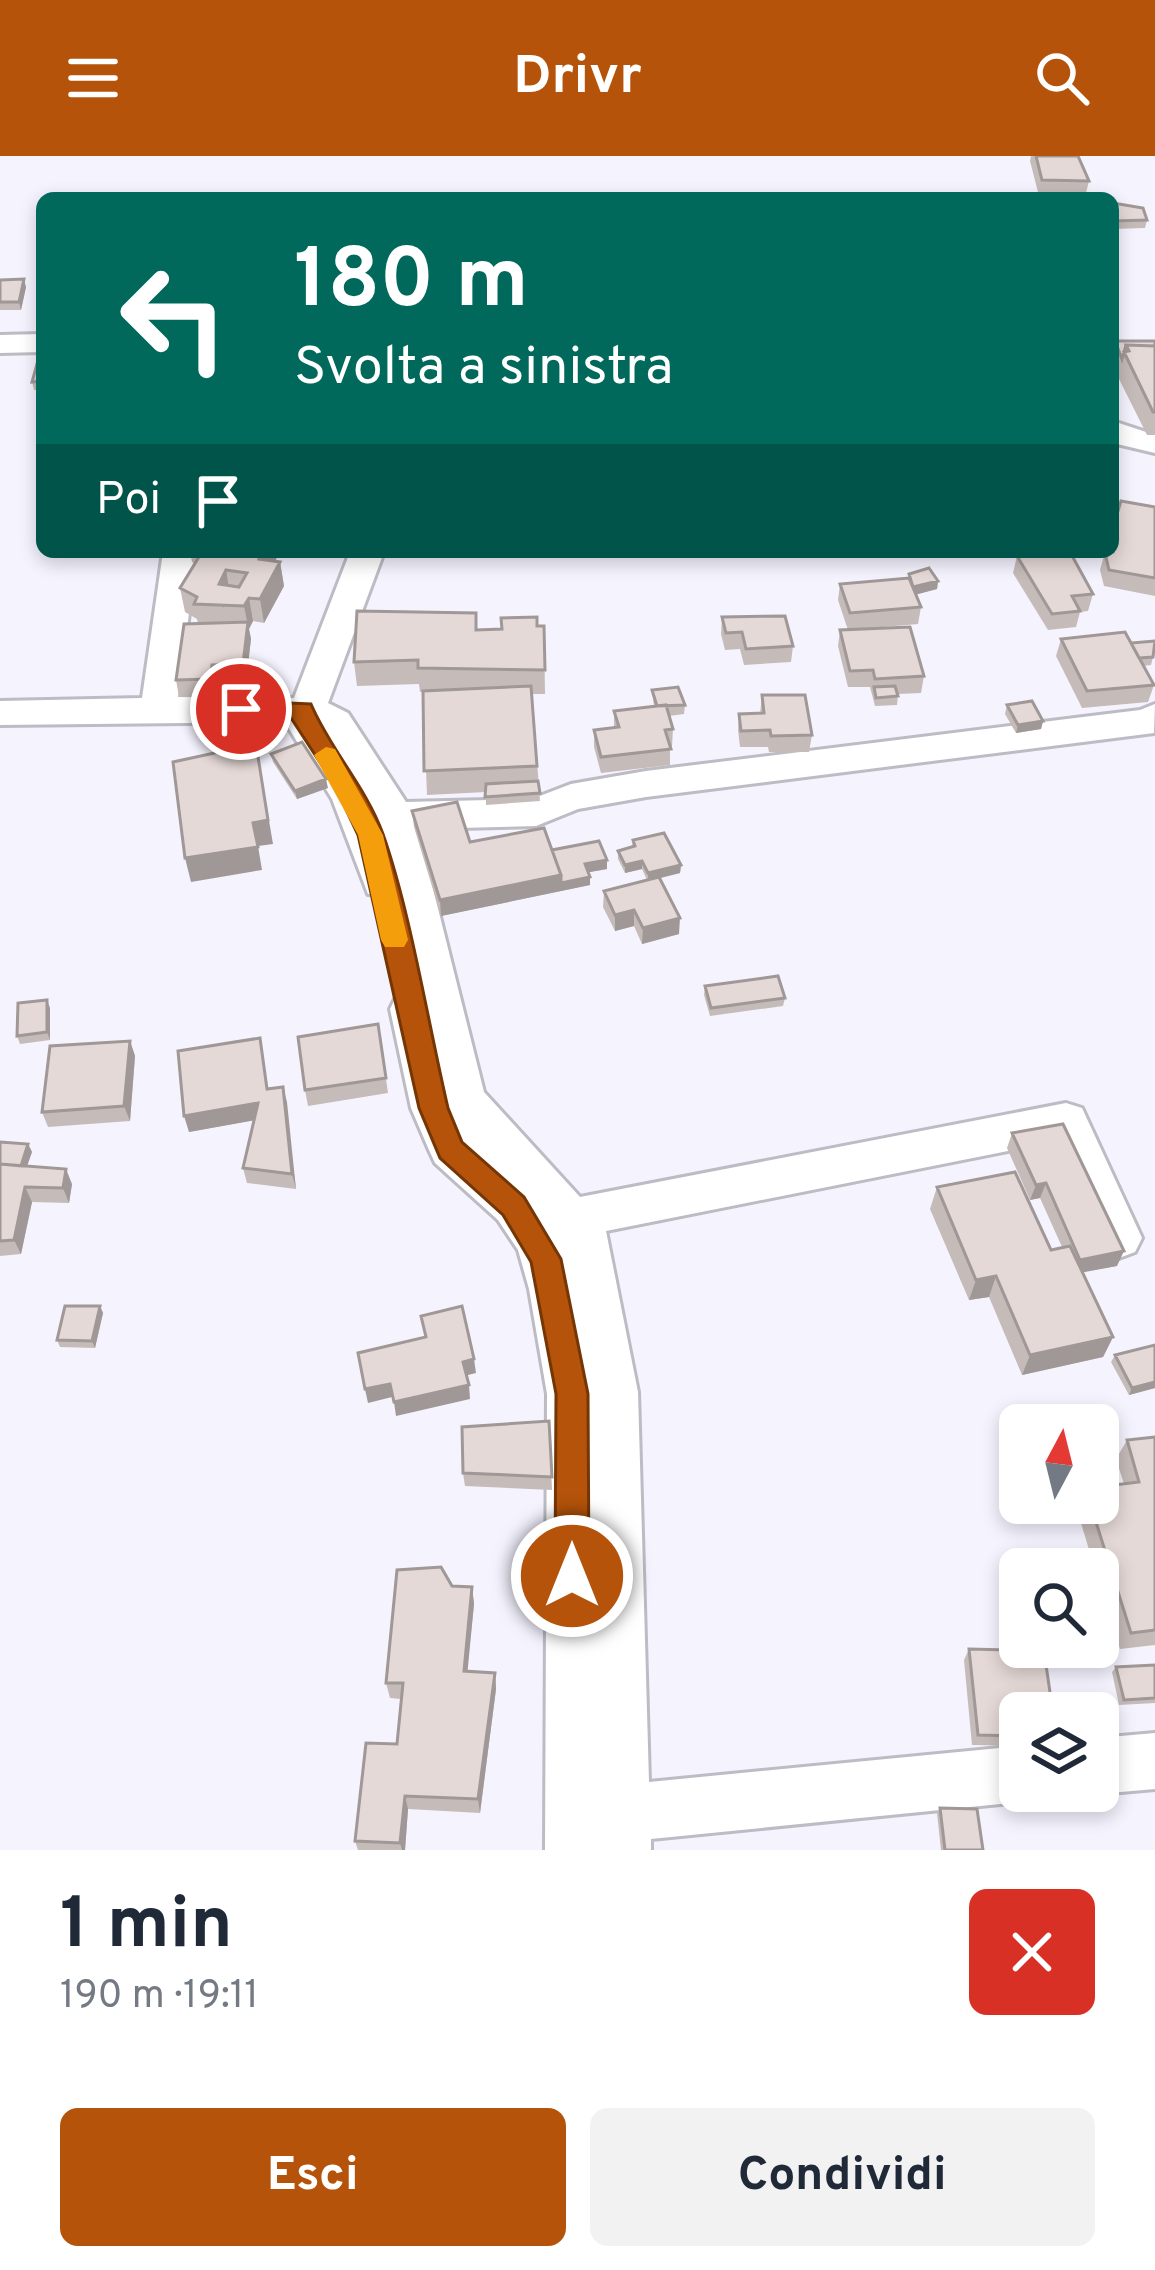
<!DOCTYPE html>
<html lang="it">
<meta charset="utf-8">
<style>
:root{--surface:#fff;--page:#f2f2f3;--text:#1f2937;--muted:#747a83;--accent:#b45309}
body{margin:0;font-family:Overpass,sans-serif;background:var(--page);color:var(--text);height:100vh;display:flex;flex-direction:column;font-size:45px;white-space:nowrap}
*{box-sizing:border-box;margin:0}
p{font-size:39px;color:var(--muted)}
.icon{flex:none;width:66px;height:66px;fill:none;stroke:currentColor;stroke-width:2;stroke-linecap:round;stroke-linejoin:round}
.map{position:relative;height:1694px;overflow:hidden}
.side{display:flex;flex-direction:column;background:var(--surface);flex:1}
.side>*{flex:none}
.hud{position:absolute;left:36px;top:36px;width:1083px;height:366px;border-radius:18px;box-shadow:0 6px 18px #0003;background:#00695c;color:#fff;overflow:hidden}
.needle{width:78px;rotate:7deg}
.buttons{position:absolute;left:999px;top:1248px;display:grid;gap:24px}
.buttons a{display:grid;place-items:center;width:120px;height:120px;border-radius:18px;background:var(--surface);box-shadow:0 6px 18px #0003;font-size:60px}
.pin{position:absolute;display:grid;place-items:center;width:102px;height:102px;color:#fff;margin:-51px;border:6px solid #fff;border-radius:50%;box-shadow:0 3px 12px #0007}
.me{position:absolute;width:132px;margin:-66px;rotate:0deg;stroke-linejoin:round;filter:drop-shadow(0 0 9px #0008)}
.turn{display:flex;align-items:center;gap:42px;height:252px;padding:0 60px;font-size:54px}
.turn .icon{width:156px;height:156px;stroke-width:2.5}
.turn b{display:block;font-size:84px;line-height:102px}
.then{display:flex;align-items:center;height:114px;padding:0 60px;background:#0003;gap:24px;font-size:45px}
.round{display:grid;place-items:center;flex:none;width:126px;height:126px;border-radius:18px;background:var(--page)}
.headline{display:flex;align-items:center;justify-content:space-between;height:204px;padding:0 60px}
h1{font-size:72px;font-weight:700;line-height:90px}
.primary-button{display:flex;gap:24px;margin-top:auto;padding:24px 60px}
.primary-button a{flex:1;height:138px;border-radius:18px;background:var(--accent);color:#fff;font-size:48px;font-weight:700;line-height:138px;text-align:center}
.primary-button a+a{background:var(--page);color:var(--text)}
header{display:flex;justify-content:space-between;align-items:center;height:156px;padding:0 60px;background:var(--accent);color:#fff;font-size:54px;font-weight:700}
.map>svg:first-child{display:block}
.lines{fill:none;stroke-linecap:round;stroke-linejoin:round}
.minor-casing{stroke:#bdbcc5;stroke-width:6}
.minor{fill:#fff;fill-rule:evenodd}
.wall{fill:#c5bbb9}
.shaded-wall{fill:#a09896}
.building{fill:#e5d9d7;stroke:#a09896;stroke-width:3;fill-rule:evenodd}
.route{fill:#b45309;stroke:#753606;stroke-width:3}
.slow{fill:#f59e0b}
</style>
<header><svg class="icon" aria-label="menu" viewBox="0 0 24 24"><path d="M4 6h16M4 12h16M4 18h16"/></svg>Drivr<svg class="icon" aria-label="search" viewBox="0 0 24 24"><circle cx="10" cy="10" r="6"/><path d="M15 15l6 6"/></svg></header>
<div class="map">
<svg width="1155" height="1694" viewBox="0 0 1155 1694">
<rect width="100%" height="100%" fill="#f5f3fe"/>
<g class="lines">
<defs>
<path id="minor" d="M42,178V196L0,197V179Z
M1113,265L1155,279V297L1113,287Z
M163,396H197L178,541L294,542L350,396H384L328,547L348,557L406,646L532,643L571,628L646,615L1140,554L1155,548L1154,577L646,641L578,653L536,670L418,673L484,936L580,1041L1066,947L1082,952L1142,1082L1135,1096L1119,1102L1103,1096L1053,986L606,1075L638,1236L649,1626L1020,1590V1635L1040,1638L1020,1646L651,1683V1694H545L547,1238L529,1133L518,1094L498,1064L435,1007L429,994L411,952L390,853L396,841L417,839L394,739L368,738L332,643L285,566L0,569V545L142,542Z
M1155,1577V1633L1098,1638L1090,1635H1098V1582Z"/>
</defs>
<use href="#minor" class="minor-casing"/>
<use href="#minor" class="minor"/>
</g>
<path class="wall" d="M1031,0H1078L1089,25L1085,41L1039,40L1030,5Z
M1113,47L1147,64L1145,72L1113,73Z
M0,124L26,131L21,154H0Z
M1115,185H1155V279H1147L1117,219L1119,211L1113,194Z
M42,208V234H34L32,226Z
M1155,351V440L1104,430L1100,414L1105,396H1113V355Z
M190,396H280L275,405L280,406L284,430L264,467L253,465L249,473L251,483L246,525L215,526L213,539L179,541L176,524L198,468L197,463L185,456L180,432L195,408L192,406Z
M1017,400L1093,438L1088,455L1080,456L1076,471L1048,474L1013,417Z
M909,418L938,425L937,433L916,438L921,451L918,468L848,474L924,520L921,537L898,538L897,549L875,550L870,531H848L838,490L840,474H848L838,444L840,428L908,422Z
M476,457L477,474L544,470L545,538H532L540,645L486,649V636L427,639L423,536H420L419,528L357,530L354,506Z
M722,461L793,490L791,506L744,509L740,493L725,494L721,478Z
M1061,483L1131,487L1153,501L1151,509L1143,510L1154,529L1148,546L1082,552L1056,500Z
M652,534L685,549L684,558L669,560L673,573L672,590H670V609L601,617L594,591V574L614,572V555L654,551Z
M762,539L812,579L809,596H769L768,591H740L738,574L739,558H760Z
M1007,549L1043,565L1041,573L1016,577L1005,558Z
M271,598L328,632L297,643L273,606Z
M412,655L470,686L552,694L607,704V713L588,716L590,729L441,760L414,671Z
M633,684L681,709L680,717L660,722L679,778L642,788L634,770L615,775L603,751L604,735L647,724L642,713L625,717L618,703V695L632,691Z
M705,830L785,842L783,850L710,860L704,839Z
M50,852V884L20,888L17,880Z
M378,868L388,937L308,950L305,934Z
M260,882L268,933L283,931L296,1033L247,1027L243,1012L254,964L189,976Z
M130,885L135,900L130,965L48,971L42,956Z
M1012,977L1117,1110L1082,1116L1113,1181L1103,1201L1022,1219L989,1141L969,1144L930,1053L937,1031L1051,1094L1062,1091L1040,1042L1030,1044L1007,992Z
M0,986L28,988L32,996L27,1010L72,1028L69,1047L32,1046L21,1098L0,1100Z
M100,1150L103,1157L95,1192L60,1191L57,1184Z
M1155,1189V1232L1129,1239L1111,1206L1115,1199Z
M549,1265L552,1334L465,1330L463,1317Z
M1155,1281V1489L1120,1493L1098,1423V1413H1095L1076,1351L1078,1347H1098L1124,1328L1116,1303L1127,1284Z
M452,1430L472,1431L474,1448L467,1515L495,1517L496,1533L480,1657L408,1653L405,1694H358L355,1685L397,1588L401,1543L390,1542L386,1527Z
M969,1493L1020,1557V1590L972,1589L964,1504Z
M1155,1509V1547L1119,1549L1112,1516L1116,1511Z
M940,1652L983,1694H941L937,1657Z"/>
<path class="shaded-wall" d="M24,123L26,131L21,154L19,146Z
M262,396H280L263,427L259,403Z
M280,406L284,430L264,467L260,443Z
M226,414L230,438L223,452L219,428Z
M938,425L937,433L911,440L913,431Z
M249,442L253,465L249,473L251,483L246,525L243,508L248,470L244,450Z
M212,509L215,526L213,539L210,523Z
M1043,565L1041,573L1016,577L1018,569Z
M256,588L273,688L258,690L262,714L191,726L185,702L253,667Z
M326,623L328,632L297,643L295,635Z
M607,704V713L585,717V708Z
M642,705V713L625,717V709Z
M681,709L680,717L648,725V717Z
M561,719L590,721V729L441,760L440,744Z
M634,754V770L615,775V759Z
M680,762L679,778L642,788L643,772Z
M47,844L50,852V884L47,876Z
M130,885L135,900L130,965L124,950Z
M283,931L287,946L296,1033L292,1018Z
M258,947L262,963L189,976L184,960Z
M28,988L32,996L22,1024L19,1017Z
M66,1013L72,1028L69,1047L63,1032Z
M1046,1027L1040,1042L1030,1044L1036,1029Z
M25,1031L32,1046L21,1098L14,1084Z
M1124,1095L1117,1110L1074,1118L1080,1104Z
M996,1120L989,1141L969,1144L976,1124Z
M100,1150L103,1157L95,1192L92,1185Z
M1113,1181L1103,1201L1022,1219L1030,1199Z
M474,1203L476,1217L464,1220L463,1206Z
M1155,1226V1232L1129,1239L1132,1232Z
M390,1228L392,1241L368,1247L365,1233Z
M469,1229L470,1243L396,1260L394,1246Z
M472,1431L474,1448L466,1531L464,1515Z
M495,1517L496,1533L480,1657L478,1643Z
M405,1640L408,1653L405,1694H402L400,1687Z"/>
<path class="building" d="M1036,0H1078L1089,25L1042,24Z
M1113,47L1143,52L1147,64L1113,65Z
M24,123L19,146H0V124Z
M1115,185H1155V190L1126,189L1122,203Z
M1126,189L1155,190V256H1153L1124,196L1129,195Z
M37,208H42V225L32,226Z
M1121,345L1155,351V422L1109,414L1105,397L1113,396V374L1115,368H1113V355H1118Z
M202,396H262L259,403L280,406L260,443L249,442L244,450L194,448L197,441L180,432ZM226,414L247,417L239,431L219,428Z
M1043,396H1070L1093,438L1072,440L1080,455L1052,458L1017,400Z
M929,412L938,425L913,431L909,418Z
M909,422L921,451L850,457L840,428Z
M357,455L476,457V474L502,473L501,462L537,461V470H544L545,514L418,512V504L354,506Z
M785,460L793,490L746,493L742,476L726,477L722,461Z
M248,466L243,508L212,509L210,523L176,524L184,468Z
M910,471L924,520L875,523L873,514L850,515L840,474Z
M1125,476L1154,529L1087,535L1061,483Z
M1155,485L1153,501L1139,502L1131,487Z
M531,530L537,610L424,615L423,535Z
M895,530L898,540L876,542L874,531Z
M678,531L685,549L657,550L652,534Z
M762,539H805L812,579L771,580L770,574L741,575L739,558L764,557Z
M1032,545L1043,565L1018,569L1007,549Z
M666,549L673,573L665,574L671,593L601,601L594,574L619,571L614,555Z
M302,586L326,623L295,635L271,598Z
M256,588L268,664L253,667L258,691L185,702L173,606Z
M538,625L540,637L485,641L486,628Z
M457,646L470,686L544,672L561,719L440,744L412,655Z
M664,677L681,709L648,717L642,705L625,709L618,695L635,690L633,684Z
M599,685L607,704L585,708L590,721L561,727V719L552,694Z
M659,721L680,762L643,772L634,754L615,759L604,735Z
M778,820L785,842L711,852L705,830Z
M47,844V876L17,880L18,847Z
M378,868L386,922L305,934L298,881Z
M260,882L267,933L283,931L292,1018L243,1012L258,947L184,960L178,895Z
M130,885L124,950L42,956L50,890Z
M1063,968L1124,1095L1080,1104L1046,1027L1036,1029L1012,977Z
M0,986L28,988L21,1010L0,1008Z
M0,1008L66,1013L63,1032L25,1031L14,1084L0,1085Z
M1015,1016L1051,1094L1070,1090L1113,1181L1030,1199L996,1120L976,1124L937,1031Z
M65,1150H100L92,1185L57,1184Z
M462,1150L474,1203L463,1206L469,1229L394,1246L390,1228L365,1233L358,1197L426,1181L421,1160Z
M1155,1189V1226L1132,1232L1115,1199Z
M549,1265L552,1321L463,1317L462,1271Z
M1155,1281V1474L1131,1477L1090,1347H1098V1331L1139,1326L1127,1284Z
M441,1411L452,1430L472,1431L464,1515L495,1517L478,1643L405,1640L400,1687L355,1685L366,1587L397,1588L403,1527H386L397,1414Z
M969,1493L1044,1495L1053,1557H1020V1580L978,1579Z
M1155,1509V1542L1124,1544L1116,1511Z
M940,1652L977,1653L983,1694H945Z"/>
<path class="route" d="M241,545L311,548C330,593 366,631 383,678C411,758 428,867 448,952L462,986L524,1041L561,1103L588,1238L589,1420L584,1432L572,1437L560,1432L555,1420L556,1238L531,1106L503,1059L440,1002L419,952L358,679L334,628L291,562L232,558L229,553Z"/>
<path class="slow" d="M326,591L335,593L383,679L408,784L404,791H385L381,784L358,679L314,599Z"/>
</svg>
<div class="buttons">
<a><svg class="needle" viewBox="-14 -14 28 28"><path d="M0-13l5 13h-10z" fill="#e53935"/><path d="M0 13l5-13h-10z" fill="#747a83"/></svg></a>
<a><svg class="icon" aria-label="search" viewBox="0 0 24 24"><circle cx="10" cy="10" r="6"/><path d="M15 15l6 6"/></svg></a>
<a><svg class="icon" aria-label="layers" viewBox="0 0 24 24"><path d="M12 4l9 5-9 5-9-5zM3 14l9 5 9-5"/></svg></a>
</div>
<div class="pin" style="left:241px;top:553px;background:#d93025"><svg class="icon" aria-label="arrive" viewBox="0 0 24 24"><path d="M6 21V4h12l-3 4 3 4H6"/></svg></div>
<svg class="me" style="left:572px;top:1420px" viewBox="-20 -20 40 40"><circle r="17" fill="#b45309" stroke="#fff" stroke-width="3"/><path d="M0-11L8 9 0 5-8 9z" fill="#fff"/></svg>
<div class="hud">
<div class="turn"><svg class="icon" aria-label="left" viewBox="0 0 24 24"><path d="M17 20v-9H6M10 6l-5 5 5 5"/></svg><div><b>180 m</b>Svolta a sinistra</div></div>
<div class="then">Poi<svg class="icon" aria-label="arrive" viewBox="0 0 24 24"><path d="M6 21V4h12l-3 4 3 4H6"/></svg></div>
</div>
</div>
<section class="side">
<div class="headline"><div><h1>1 min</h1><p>190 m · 19:11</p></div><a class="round" style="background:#d93025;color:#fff"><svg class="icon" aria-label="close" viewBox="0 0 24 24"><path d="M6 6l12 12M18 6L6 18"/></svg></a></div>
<div class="primary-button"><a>Esci</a><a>Condividi</a></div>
</section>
